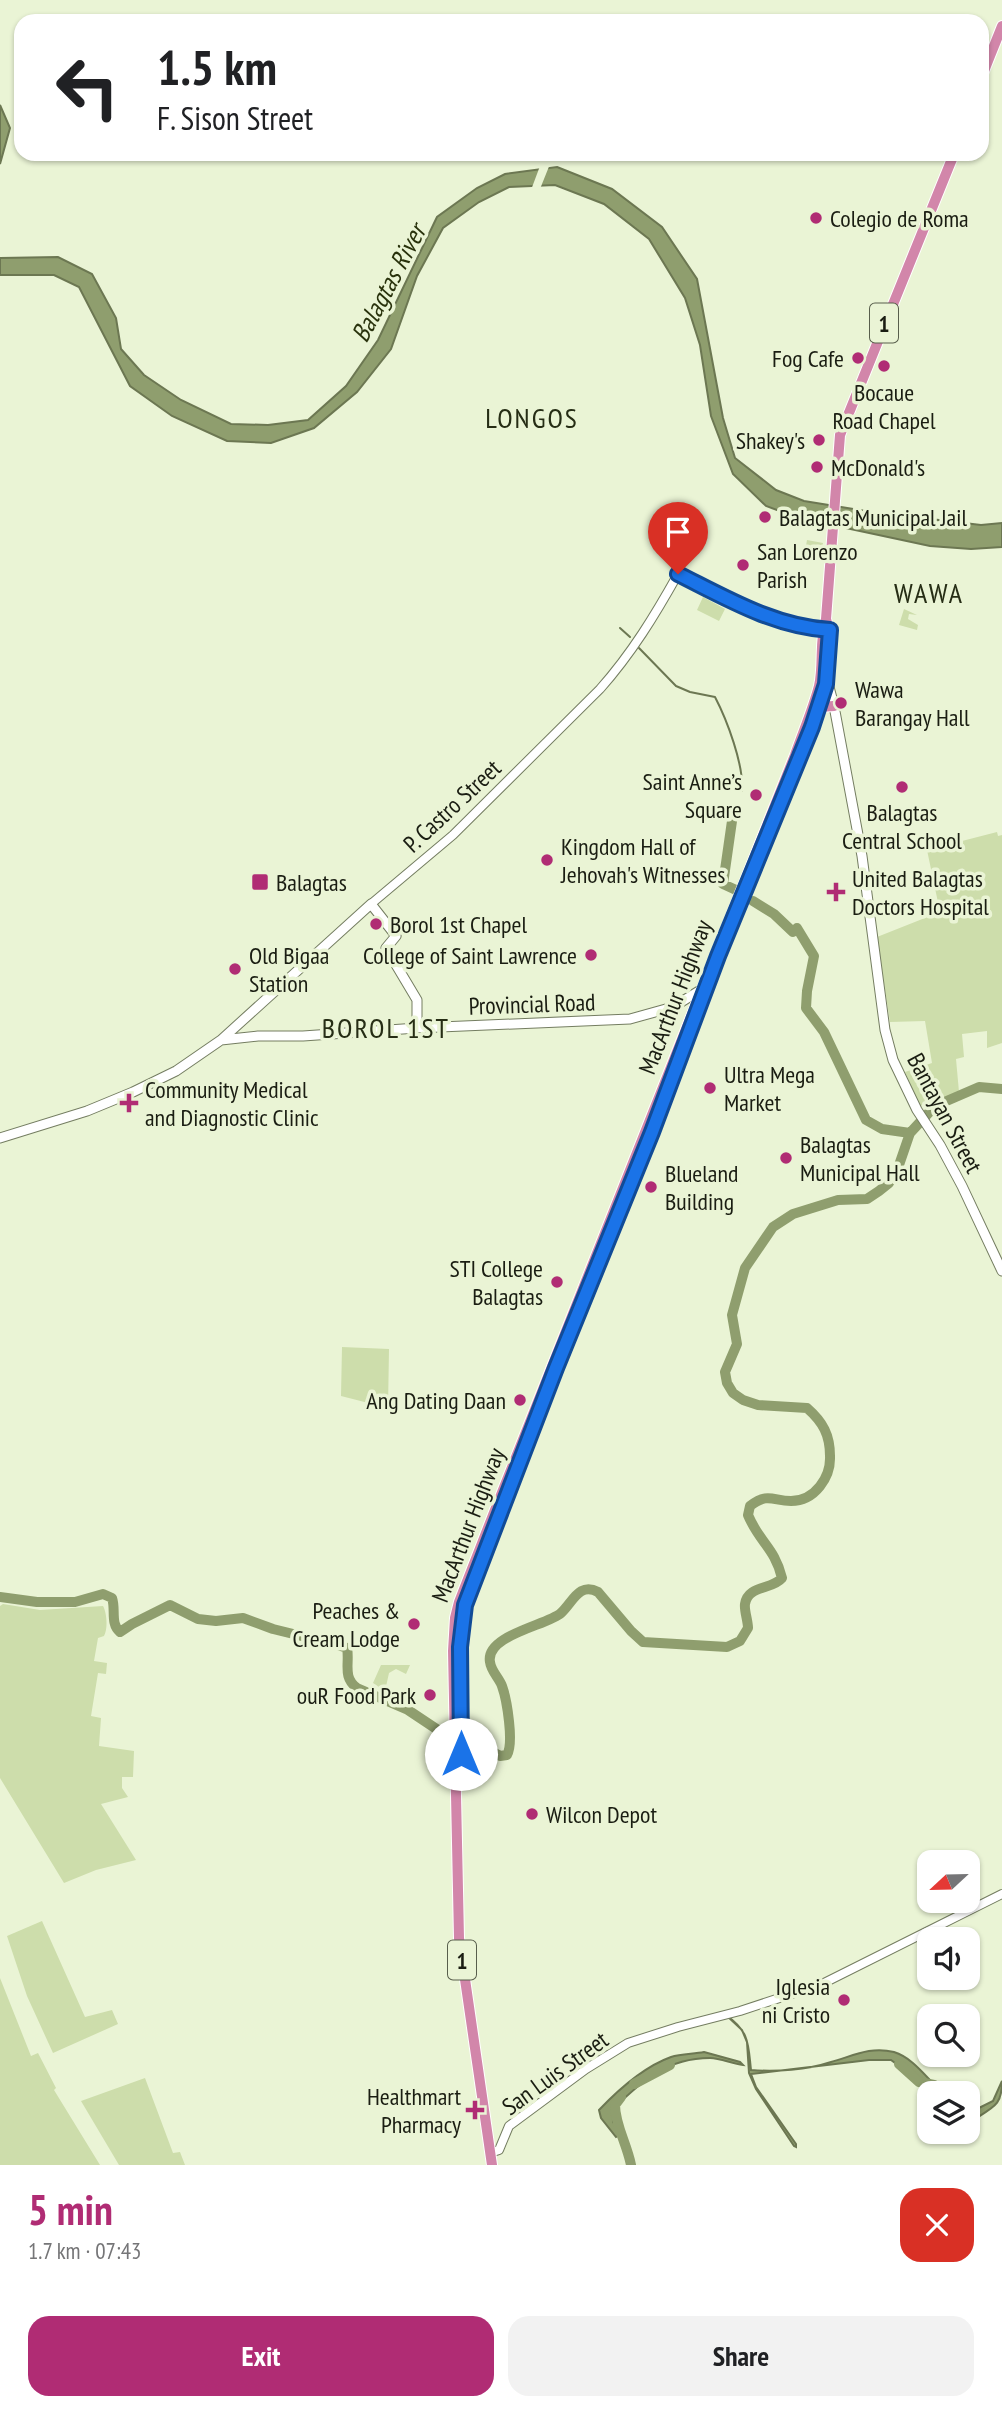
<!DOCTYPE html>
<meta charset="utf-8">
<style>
:root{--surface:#fff;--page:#f2f2f2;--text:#202124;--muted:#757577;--accent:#b02c74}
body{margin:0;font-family:"PT Sans Narrow",sans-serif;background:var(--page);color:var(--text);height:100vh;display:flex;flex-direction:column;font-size:26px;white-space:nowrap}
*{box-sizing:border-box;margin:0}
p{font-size:23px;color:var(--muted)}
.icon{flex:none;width:38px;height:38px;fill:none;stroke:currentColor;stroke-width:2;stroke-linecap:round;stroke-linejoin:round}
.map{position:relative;height:2165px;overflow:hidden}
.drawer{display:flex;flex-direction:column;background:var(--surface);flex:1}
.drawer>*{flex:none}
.guide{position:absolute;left:14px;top:14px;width:975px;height:147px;border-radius:21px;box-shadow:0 2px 5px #0004;background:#fff;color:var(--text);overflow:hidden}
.needle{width:46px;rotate:248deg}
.controls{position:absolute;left:917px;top:1850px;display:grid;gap:14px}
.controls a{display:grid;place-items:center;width:63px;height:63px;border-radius:14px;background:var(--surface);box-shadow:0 2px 5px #0004;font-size:35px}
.pin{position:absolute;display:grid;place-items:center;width:60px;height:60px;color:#fff;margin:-72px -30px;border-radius:50% 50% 50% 0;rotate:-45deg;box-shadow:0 0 7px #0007}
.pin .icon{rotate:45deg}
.me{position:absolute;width:77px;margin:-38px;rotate:0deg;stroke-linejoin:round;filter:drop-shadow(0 0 5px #0008)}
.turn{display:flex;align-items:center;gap:24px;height:147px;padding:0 28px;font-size:32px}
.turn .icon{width:91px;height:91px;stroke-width:2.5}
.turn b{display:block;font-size:49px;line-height:60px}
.round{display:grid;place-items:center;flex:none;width:74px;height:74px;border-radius:21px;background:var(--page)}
.summary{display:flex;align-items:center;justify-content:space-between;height:119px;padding:0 28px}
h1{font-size:42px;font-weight:600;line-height:52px;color:var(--accent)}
.action{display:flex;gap:14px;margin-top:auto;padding:14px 28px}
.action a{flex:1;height:80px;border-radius:21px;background:var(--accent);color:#fff;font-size:28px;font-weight:600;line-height:80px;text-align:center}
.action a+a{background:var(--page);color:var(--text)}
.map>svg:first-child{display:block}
.green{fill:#cdddab}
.water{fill:#8f9e6e;stroke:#6c7752;stroke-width:2}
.pier{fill:#eaf4d5}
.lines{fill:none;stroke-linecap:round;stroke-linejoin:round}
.stream{stroke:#6c7752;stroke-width:2}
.river{stroke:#8f9e6e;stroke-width:10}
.tertiary-casing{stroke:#747d61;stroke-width:10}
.secondary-casing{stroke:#747d61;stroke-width:11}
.trunk-casing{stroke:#fff;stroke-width:12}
.tertiary{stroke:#fff;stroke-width:8}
.secondary{stroke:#fff;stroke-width:9}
.trunk{stroke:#d286aa;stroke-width:10}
.route-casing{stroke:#114b97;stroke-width:18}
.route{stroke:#1a73e8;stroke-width:12}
.poi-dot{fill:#b02c74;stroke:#eaf4d5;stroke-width:2.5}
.labels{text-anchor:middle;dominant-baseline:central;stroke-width:7;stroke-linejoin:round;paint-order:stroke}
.shield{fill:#eaf4d5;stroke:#585e4c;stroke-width:2}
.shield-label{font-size:23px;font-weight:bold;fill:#1a1d12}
.poi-label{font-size:24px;fill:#1a1d12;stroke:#eaf4d5;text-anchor:start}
.street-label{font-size:24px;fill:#1a1d12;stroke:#eaf4d5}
.water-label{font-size:26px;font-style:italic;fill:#29320c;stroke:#eaf4d5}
.quarter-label{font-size:28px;letter-spacing:2px;fill:#262d15;stroke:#eaf4d5}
</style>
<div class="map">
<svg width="1002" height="2165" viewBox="0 0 1002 2165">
<rect width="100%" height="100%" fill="#eaf4d5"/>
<path class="green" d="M807,540L823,543L820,560L804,557Z
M703,597L725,609L719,621L697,610Z
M904,609L917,615L909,614L908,619L918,625L917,630L899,625Z
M997,832L998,836L1002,835V1043L987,1048V1031L962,1034L964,1057L956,1059L959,1092L920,1106L905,1072L932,1063L925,1021L890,1022L877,937L940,912L927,850Z
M342,1347L389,1349L388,1408L341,1396Z
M3,1604L40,1610L103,1606C107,1613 108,1629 104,1636L98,1638L94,1661L107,1663L106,1674L98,1673L91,1716L101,1718L99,1746L134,1751L133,1777H122V1788L128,1797L101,1804L136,1860L96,1870L64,1883L0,1778V1606Z
M381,1665H410L406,1674L396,1669L389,1673L385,1691L373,1683Z
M42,1921L85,2017L112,2010L118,2024L53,2053L27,1996L7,1936Z
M0,1978L31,2056L38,2053L56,2088L54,2090L100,2165H0Z
M145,2078L173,2153L180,2152L185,2165H119L81,2101Z"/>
<path class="water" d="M0,105L10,128L0,164Z
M557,167L612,189L662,227L697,279L723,418L735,458L776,490L804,501L872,512L981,525L1002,523V547L971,549L930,546L799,518L766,506L733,474L711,416L700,345L685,298L649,239L604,204L555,185L509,187L479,202L443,228L417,276L391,349L357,392L314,428L271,443L227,441L172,416L130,386L79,287L54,275H0V258L58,257L92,274L116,318L121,349L144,375L181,400L231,424L268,425L308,420L346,386L378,340L437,217L477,188L505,174Z
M726,2015C750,2032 748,2044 751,2070C776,2072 807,2070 831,2062C853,2056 870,2046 894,2052C914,2058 928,2080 943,2093H930L925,2090L926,2086L891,2060H869L751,2074L756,2087L796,2144V2147L794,2146L756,2089L749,2073L747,2042L742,2030Z
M704,2052L740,2062L743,2065C732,2064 721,2058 710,2058C667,2058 642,2081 613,2109V2122L623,2133L616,2137L601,2118L599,2110C619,2089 643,2067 671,2057C681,2054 694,2054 704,2052Z
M1002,2081C1002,2103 996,2106 978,2117L968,2114V2108L977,2109L993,2101Z"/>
<path class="pier" d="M550,164L540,189L531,190L540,166Z"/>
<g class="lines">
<path class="stream" d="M620,628L630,637
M639,648L676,686L690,692L715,697C727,720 744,765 742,791"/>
<path class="river" d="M732,821L723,884L736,890
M753,901L774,914L793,932L797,928L814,956L807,991L806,1008L824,1032L866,1120L882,1129L910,1133
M0,1597L37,1602H75L103,1594L112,1598C116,1609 110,1624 120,1632L132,1624L170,1605L198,1619L216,1621L243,1618L273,1629L338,1645L347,1648C350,1663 342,1677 357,1688L408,1710L438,1730L483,1746L500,1756L507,1755C514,1743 507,1700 502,1686C499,1678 491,1671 490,1662C485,1635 548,1625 561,1613C573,1602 579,1582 598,1592L631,1631L643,1642L727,1647L740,1641L748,1628C748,1621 744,1610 745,1604C748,1585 772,1590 782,1578C775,1548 759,1542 748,1515L750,1506C768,1492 773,1501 791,1501C815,1501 831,1477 830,1456C830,1435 823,1422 807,1408L758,1405L743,1400L733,1393L727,1383L725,1372L737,1344L732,1315L745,1268L773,1227L793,1214L838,1200L867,1199L879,1191L889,1183L898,1168L910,1133L935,1106L979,1087L1002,1089
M899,2064L919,2082L934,2085L941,2093
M634,2084L670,2065
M621,2097L615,2105C615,2125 627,2144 631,2165"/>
<defs>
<path id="tertiary" d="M371,904L453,835L600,689C632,653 655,615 678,574C725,598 774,627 829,630
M490,2153L499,2150L509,2126L586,2069L628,2043L678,2027L740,2011L822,1984L1002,1894"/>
<path id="secondary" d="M822,684L829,687L834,706L862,856L885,1030L893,1060L917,1110L940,1145L962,1186L1002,1271
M221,1040L371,904L396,936L386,948L417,1000V1028
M0,1138L87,1111L133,1092L176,1071L221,1040L258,1036H303L417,1028L630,1019L673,1007L699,991H704"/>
<path id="trunk" d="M982,76L1002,26
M822,696C829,674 833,641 826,619
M819,707L834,706
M577,1321L667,1094
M538,1418L553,1380
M461,1723L460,1633L466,1602
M492,2165L459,1938L453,1651L455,1618L459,1602L493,1515L795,755C803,732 813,709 819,686C824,664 819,641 826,619L840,435L954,154"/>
</defs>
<use href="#tertiary" class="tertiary-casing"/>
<use href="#secondary" class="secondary-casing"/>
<use href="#trunk" class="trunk-casing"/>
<use href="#tertiary" class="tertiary"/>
<use href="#secondary" class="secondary"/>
<use href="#trunk" class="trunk"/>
</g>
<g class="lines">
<defs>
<path id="route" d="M461,1754L460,1647L465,1605L556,1368L652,1132L718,956L812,727L826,684L830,630C775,627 726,598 678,574"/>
</defs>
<use href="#route" class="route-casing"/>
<use href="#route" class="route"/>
</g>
<g class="poi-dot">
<circle cx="816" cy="218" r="7"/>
<circle cx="858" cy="358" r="7"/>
<circle cx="884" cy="366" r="7"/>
<circle cx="819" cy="440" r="7"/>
<circle cx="817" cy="467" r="7"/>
<circle cx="765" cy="517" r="7"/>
<circle cx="743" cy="565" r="7"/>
<circle cx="841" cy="703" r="7"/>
<circle cx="902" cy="787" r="7"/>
<circle cx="756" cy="795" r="7"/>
<circle cx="547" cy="860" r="7"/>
<rect x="251" y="873" width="18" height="18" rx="3.5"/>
<path d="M832.5 881.5h7v7h7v7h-7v7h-7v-7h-7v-7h7z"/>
<circle cx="376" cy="924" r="7"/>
<circle cx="591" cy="955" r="7"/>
<circle cx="235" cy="969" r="7"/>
<circle cx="710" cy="1088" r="7"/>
<path d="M125.5 1092.5h7v7h7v7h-7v7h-7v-7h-7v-7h7z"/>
<circle cx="786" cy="1158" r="7"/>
<circle cx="651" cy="1187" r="7"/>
<circle cx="557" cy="1282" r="7"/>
<circle cx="520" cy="1400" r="7"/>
<circle cx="414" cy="1624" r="7"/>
<circle cx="430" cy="1695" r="7"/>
<circle cx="532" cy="1814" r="7"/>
<circle cx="844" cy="2000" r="7"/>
<path d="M471.5 2099.5h7v7h7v7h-7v7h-7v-7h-7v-7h7z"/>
</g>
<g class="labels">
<g class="shield">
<rect x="870" y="303.5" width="28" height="39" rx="5"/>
<rect x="448" y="1940.5" width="28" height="39" rx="5"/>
</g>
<g class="shield-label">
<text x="884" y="323">1</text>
<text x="462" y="1960">1</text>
</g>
<g class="poi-label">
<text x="830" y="218">Colegio de Roma</text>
<text x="844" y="358" text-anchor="end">Fog Cafe</text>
<text x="884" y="392" text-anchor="middle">Bocaue<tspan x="884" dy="28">Road Chapel</tspan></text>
<text x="805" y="440" text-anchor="end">Shakey's</text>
<text x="831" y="467">McDonald's</text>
<text x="779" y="517">Balagtas Municipal Jail</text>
<text x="757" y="551">San Lorenzo<tspan x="757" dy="28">Parish</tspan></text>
<text x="855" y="689">Wawa<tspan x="855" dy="28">Barangay Hall</tspan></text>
<text x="742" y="781" text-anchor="end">Saint Anne’s<tspan x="742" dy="28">Square</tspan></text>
<text x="902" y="812" text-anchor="middle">Balagtas<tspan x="902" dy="28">Central School</tspan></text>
<text x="561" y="846">Kingdom Hall of<tspan x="561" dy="28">Jehovah's Witnesses</tspan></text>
<text x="852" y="878">United Balagtas<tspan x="852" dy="28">Doctors Hospital</tspan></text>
<text x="276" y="882">Balagtas</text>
<text x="390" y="924">Borol 1st Chapel</text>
<text x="249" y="955">Old Bigaa<tspan x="249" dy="28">Station</tspan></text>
<text x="577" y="955" text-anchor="end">College of Saint Lawrence</text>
<text x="724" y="1074">Ultra Mega<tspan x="724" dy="28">Market</tspan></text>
<text x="145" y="1089">Community Medical<tspan x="145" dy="28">and Diagnostic Clinic</tspan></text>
<text x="800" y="1144">Balagtas<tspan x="800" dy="28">Municipal Hall</tspan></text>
<text x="665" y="1173">Blueland<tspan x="665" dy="28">Building</tspan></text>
<text x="543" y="1268" text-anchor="end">STI College<tspan x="543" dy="28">Balagtas</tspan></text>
<text x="506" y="1400" text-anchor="end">Ang Dating Daan</text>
<text x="400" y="1610" text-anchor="end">Peaches &amp;<tspan x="400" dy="28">Cream Lodge</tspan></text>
<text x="416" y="1695" text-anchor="end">ouR Food Park</text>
<text x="546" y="1814">Wilcon Depot</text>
<text x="830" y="1986" text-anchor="end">Iglesia<tspan x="830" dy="28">ni Cristo</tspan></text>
<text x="461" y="2096" text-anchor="end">Healthmart<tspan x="461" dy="28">Pharmacy</tspan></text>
</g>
<g class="street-label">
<text transform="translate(452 806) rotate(-43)">P. Castro Street</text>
<text transform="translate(675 997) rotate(-69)">MacArthur Highway</text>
<text transform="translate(532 1004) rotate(-2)">Provincial Road</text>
<text transform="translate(945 1113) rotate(62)">Bantayan Street</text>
<text transform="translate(468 1525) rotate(-69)">MacArthur Highway</text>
<text transform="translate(555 2073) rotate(-36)">San Luis Street</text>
</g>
<g class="water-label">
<text transform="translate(388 283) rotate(-62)">Balagtas River</text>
</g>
<g class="quarter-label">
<text x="532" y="417">LONGOS</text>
<text x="929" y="592">WAWA</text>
<text x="386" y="1027">BOROL 1ST</text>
</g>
</g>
</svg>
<div class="controls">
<a><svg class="needle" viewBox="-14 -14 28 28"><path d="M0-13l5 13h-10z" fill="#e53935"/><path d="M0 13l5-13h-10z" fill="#757577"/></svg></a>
<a><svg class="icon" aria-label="sound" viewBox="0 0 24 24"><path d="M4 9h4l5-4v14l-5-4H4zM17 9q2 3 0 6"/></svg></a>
<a><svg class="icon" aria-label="search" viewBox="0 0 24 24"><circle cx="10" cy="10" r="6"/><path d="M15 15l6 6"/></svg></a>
<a><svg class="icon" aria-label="layers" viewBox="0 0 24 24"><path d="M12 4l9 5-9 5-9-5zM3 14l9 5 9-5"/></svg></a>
</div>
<div class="pin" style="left:678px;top:574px;background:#d93025"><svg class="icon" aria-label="arrive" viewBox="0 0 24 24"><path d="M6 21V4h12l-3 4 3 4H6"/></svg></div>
<svg class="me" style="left:461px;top:1754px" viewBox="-20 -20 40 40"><circle r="19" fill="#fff"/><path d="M0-13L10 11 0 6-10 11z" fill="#1a73e8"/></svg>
<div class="guide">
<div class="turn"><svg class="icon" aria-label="left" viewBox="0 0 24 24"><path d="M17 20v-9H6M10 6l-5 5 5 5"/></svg><div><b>1.5 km</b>F. Sison Street</div></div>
</div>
</div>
<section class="drawer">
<div class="summary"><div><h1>5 min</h1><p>1.7 km · 07:43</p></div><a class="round" style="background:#d93025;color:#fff"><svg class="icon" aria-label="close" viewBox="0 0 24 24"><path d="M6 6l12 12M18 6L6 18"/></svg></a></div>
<div class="action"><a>Exit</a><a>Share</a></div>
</section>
